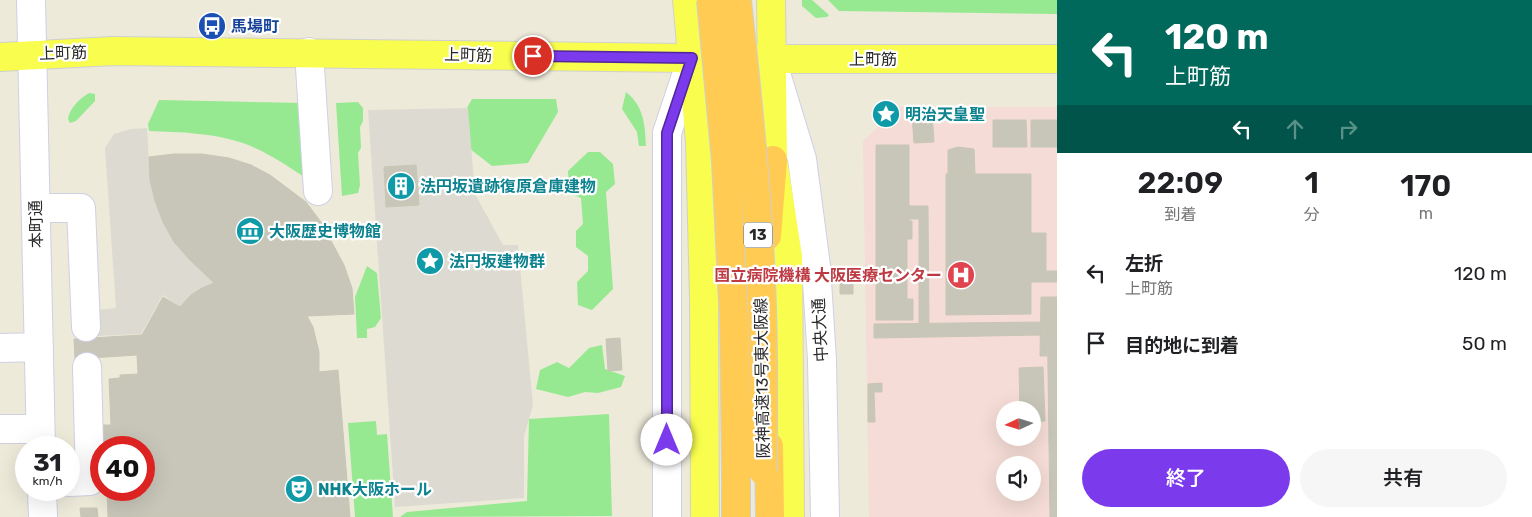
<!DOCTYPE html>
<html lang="ja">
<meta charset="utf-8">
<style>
:root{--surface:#fff;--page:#f6f6f6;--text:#202124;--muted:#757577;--accent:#7c3aed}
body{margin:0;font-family:Rubik,"Noto Sans JP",sans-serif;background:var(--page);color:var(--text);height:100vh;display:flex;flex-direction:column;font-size:19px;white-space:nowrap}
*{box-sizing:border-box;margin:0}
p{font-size:16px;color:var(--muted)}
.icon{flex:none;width:28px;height:28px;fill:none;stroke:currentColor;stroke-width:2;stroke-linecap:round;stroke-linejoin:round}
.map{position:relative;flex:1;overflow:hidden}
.details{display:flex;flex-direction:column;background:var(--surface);width:475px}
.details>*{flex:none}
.banner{background:#00695c;color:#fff;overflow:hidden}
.needle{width:32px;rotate:266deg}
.fabs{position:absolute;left:996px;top:401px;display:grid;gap:10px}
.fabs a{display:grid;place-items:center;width:45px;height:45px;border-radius:50%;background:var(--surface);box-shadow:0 5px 20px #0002;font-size:25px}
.speed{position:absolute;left:15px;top:436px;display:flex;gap:10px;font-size:25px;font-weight:700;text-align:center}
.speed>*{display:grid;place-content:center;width:65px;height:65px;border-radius:50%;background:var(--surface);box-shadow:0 5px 20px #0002;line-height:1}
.speed small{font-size:12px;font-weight:400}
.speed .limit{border:8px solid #d22;background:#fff;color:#111}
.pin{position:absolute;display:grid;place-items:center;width:42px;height:42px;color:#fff;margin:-21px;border:2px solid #fff;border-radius:50%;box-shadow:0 1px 5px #0007}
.me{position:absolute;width:55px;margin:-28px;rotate:0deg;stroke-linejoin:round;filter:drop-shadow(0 0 4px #0008)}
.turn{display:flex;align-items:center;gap:18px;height:105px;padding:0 25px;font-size:22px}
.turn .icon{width:65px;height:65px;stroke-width:2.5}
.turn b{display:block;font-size:35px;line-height:42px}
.lanes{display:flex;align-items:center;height:48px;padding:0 25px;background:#0003;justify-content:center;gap:25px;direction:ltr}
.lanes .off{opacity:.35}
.eta{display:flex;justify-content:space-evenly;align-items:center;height:85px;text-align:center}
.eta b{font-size:30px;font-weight:600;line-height:35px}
.cta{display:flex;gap:10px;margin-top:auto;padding:10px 25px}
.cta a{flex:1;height:58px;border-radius:30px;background:var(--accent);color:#fff;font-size:20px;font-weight:600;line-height:58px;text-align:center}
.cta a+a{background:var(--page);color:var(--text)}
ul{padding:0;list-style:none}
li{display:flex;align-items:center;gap:15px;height:70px;padding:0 25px}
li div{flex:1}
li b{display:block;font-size:19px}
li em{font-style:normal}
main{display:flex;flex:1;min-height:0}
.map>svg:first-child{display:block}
.medical{fill:#f5dcd6;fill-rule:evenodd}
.green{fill:#97e991}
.plaza{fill:#dddbd1}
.building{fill:#c8c6b9;stroke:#c8c6b3}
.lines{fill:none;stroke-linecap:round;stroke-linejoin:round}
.minor-casing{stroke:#d0cfe4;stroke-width:30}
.major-casing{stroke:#d0d0d0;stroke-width:30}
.highway-casing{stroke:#d0d0d0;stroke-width:30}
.minor{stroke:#fff;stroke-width:28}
.major{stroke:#f8fd4e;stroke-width:28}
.highway{stroke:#ffcb53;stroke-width:28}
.highway-bridge-casing{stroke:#d0d0d0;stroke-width:30;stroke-linecap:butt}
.highway-bridge{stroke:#ffcb53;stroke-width:28}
.route-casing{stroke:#51269a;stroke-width:12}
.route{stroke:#7c3aed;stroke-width:9}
.labels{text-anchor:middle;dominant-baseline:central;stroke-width:4.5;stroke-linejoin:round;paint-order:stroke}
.shield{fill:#fff;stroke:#696969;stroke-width:1}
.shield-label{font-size:15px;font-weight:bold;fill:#292929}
.transit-label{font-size:16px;font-weight:bold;fill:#164399;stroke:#fff;text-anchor:start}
.street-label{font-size:16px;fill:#292929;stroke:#fff}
.culture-label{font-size:16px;font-weight:bold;fill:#0d838f;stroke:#fff;text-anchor:start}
.health-label{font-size:16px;font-weight:bold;fill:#be3a42;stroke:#fff;text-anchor:end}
</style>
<main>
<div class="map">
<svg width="1057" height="517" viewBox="0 0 1057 517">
<rect width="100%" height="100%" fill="#edeada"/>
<path class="medical" d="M899,107H1057V517H869L863,141ZM1005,410H1032V438H1005ZM1005,465H1032V492H1005Z"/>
<path class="green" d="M802,0H812L829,15L827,17L816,18L802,6Z
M828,0H1057V14L839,11Z
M626,92C644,106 645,125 646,146H639L637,132L622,109Z
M89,93L95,94V101L76,121L70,123L68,119C69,109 80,98 89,93Z
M472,99H556L558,112L528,163L492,166L465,145L464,113Z
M159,100L303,103L307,179C288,166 265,151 243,143C213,133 180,132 149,131L148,124Z
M358,102L363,108V121L360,127L361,148L358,153L360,185L358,193L342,196L336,103Z
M588,152H600L613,164L615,184L606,192L613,289L592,310L578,305L577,282L588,271V256L576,247V231L583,224L581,198L569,193L568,171Z
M367,266L377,273L381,318L375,327L367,329V338H357L355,297Z
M602,345L605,369L625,376L621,387L598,393L585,392L568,397L536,389L540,370L557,362L569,368L589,348Z
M609,414L612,516L400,517L407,512L527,501L529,419Z
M376,421L377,435L387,434L393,517H355L348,423Z"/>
<path class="plaza" d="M468,108L475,194L503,245H518L533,405L524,436V498L395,507L368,110Z
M147,128L150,180L163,222L174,242L189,259L214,283L180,307L163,295L141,334L98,336L97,310L116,308L105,148L114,134L131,129Z"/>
<path class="building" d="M932,113L934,142L914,143L912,114Z
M993,120H1026L1027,147H993Z
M1031,120H1057V147H1031Z
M876,145H909V221H912V239H907V299H913V320H876Z
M958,147L974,149L975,174L948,175V150Z
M174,154H202L229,158L251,165L270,175L306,202L321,222L344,265L352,288L354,314L307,316L313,327L319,352V372L338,370L350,517H129L127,490H144V448H124L120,378V375L138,374L137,355L75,359L74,339L142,335L163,297L180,307L191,295L202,288L214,283L189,259L174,242L163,222L155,201L150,180L149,157Z
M416,165L419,205L386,207L384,167Z
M946,174H1031V314L946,315Z
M909,206H928L929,324L919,323V219H909Z
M1031,233H1046V271H1057V282H1031Z
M840,267H853V294H840Z
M1041,297H1047V356H1040Z
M1047,297H1057V517H1050Z
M1041,322V335L874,338V324Z
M620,338L622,370L608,371L606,339Z
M1043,367L1045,421L1032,422V410H1020L1019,368Z
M120,378L124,448H104L103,425H111L109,379Z
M882,383V392H874L875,422H868V384Z
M107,490H127L129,517H108Z
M80,508H97L98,517H81Z"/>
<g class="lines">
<defs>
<path id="minor" d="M31,0L41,448
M309,52L318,191
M775,70L802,159L816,266L822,360L825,517
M36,208H81L86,327
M0,348L39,347
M0,429H40
M69,482L90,481L87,367
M42,490L43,517
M667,517V133L692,58"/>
<path id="major" d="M687,0L700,142L704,298L705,517
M771,0L773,160L788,257L790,517
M0,57L113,51L771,59H1057"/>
<path id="highway" d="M767,236L773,160
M769,446L770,517
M736,470V517"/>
</defs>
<use href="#minor" class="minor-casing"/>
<use href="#major" class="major-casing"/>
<use href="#highway" class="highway-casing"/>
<use href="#minor" class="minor"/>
<use href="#major" class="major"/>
<use href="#highway" class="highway"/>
<defs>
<path id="highway-bridge" d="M711,0L726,161L734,323L736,470
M737,0C748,103 759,206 762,309C764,363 763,417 763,471"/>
</defs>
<use href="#highway-bridge" class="highway-bridge-casing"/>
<use href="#highway-bridge" class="highway-bridge"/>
</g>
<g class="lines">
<defs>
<path id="route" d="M533,56L692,58L667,133V440"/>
</defs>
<use href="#route" class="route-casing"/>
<use href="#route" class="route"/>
</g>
<defs>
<symbol id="bus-disc" viewBox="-11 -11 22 22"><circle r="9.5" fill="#1a4fb4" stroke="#fff"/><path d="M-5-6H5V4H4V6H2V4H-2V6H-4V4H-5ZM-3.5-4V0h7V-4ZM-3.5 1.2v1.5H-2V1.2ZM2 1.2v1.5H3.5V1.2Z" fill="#fff"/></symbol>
<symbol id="sight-disc" viewBox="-11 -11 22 22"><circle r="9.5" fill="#0f9aa8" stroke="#fff"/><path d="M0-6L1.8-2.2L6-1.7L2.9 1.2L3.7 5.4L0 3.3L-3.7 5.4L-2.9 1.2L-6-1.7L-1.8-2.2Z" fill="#fff"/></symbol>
<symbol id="building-disc" viewBox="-11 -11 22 22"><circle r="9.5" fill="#0f9aa8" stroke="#fff"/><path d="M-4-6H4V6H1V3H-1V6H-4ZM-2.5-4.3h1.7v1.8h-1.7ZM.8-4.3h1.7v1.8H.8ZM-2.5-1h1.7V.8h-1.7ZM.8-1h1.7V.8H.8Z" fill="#fff"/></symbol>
<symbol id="museum-disc" viewBox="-11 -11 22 22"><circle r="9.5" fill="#0f9aa8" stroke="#fff"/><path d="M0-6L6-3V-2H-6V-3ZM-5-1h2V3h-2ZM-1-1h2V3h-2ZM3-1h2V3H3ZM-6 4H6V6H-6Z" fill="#fff"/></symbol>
<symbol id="hospital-disc" viewBox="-11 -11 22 22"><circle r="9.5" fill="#e0444e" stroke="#fff"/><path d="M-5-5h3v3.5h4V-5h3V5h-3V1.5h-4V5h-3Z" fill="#fff"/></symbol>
<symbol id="theatre-disc" viewBox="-11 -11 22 22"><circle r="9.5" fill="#0f9aa8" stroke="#fff"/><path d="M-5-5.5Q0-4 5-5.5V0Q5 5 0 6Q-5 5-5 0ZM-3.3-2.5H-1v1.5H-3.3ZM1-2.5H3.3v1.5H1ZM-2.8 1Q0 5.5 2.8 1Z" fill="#fff"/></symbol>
</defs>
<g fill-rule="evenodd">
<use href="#bus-disc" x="196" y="10" width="32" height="32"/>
<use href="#sight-disc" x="870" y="98" width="32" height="32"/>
<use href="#building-disc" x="385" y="170" width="32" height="32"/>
<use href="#museum-disc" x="234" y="215" width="32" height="32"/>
<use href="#sight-disc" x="414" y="245" width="32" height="32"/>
<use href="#hospital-disc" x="945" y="259" width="32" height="32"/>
<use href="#theatre-disc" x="283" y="473" width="32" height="32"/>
</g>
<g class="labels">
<rect class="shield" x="744" y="222.5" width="28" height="25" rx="4"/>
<g class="shield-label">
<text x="758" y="235">13</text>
</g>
<g class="transit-label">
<text x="231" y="26">馬場町</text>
</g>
<g class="street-label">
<text transform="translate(63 53) rotate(-2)">上町筋</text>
<text transform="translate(468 55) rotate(1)">上町筋</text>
<text x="873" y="59">上町筋</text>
<text transform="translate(36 224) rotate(-91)">本町通</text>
<text transform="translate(820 330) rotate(-93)">中央大通</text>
<text transform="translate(762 378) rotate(-91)">阪神高速13号東大阪線</text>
</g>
<g class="culture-label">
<text x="905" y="114">明治天皇聖</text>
<text x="420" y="186">法円坂遺跡復原倉庫建物</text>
<text x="269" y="231">大阪歴史博物館</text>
<text x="449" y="261">法円坂建物群</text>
<text x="318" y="489">NHK大阪ホール</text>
</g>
<g class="health-label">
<text x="942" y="275">国立病院機構 大阪医療センター</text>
</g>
</g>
</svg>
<div class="fabs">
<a><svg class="needle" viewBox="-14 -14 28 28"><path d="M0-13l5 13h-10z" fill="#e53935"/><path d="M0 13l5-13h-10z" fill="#757577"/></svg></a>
<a><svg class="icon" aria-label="sound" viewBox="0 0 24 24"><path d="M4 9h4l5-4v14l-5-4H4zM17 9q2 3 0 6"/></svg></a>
</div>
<div class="speed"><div>31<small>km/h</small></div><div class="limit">40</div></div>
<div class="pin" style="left:533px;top:56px;background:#d93025"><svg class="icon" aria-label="arrive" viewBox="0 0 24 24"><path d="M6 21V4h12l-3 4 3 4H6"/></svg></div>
<svg class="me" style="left:667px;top:440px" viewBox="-20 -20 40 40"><circle r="19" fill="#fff"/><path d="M0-13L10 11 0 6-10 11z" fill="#7c3aed"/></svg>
</div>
<section class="details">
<div class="banner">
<div class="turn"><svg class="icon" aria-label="left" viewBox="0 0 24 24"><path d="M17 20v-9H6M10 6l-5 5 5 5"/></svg><div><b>120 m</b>上町筋</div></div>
<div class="lanes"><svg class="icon" aria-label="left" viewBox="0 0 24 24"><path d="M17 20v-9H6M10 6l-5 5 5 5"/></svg><svg class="icon off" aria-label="ahead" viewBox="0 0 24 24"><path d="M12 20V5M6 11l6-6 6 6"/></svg><svg class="icon off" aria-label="right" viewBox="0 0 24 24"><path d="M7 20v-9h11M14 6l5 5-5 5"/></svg></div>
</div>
<div class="eta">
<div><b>22:09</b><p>到着</p></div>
<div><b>1</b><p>分</p></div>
<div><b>170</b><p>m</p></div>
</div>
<ul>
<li><svg class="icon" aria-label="left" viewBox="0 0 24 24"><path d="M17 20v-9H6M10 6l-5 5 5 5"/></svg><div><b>左折</b><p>上町筋</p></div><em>120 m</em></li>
<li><svg class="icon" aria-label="arrive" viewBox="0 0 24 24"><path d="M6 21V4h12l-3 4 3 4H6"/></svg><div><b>目的地に到着</b></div><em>50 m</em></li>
</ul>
<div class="cta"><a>終了</a><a>共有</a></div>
</section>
</main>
